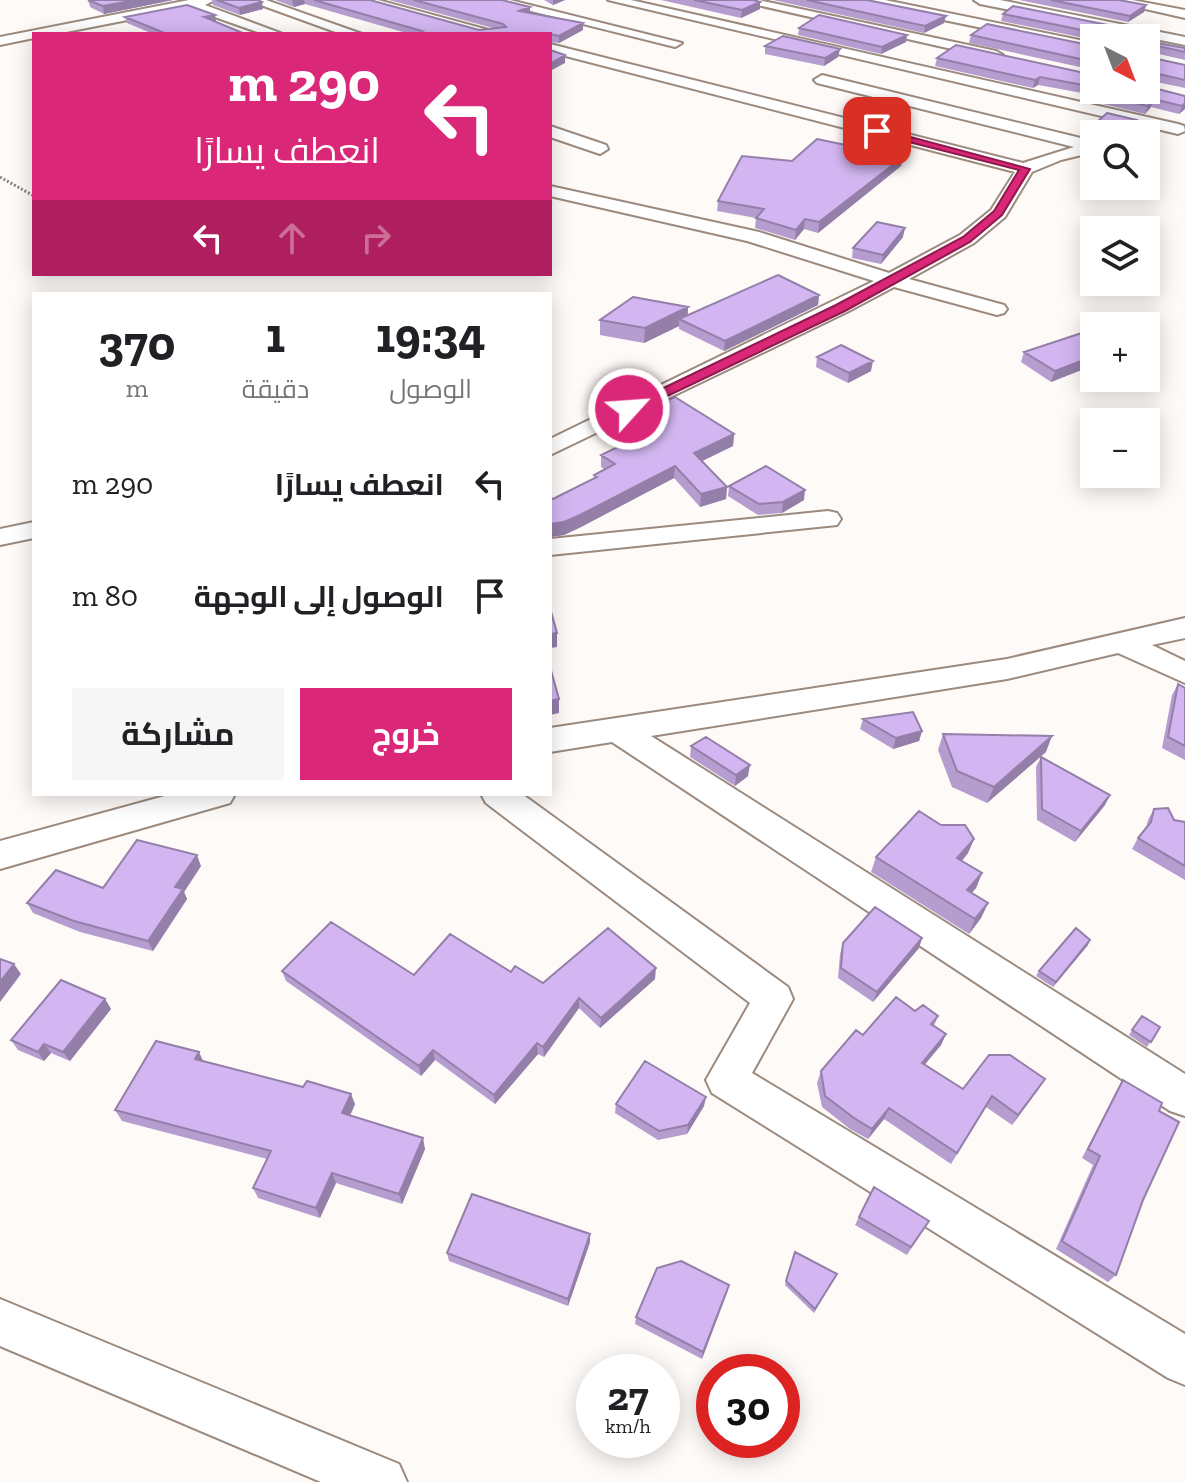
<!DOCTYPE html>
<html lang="ar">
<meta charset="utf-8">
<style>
:root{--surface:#fff;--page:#f6f6f6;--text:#202124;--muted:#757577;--accent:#db2777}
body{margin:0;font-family:"Zilla Slab",Cairo,serif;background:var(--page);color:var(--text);direction:rtl;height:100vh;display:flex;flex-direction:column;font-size:30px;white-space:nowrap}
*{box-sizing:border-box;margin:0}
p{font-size:26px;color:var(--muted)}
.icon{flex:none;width:44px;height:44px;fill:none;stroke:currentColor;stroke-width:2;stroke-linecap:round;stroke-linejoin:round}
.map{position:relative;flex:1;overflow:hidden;direction:ltr}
.sheet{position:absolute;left:32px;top:292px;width:520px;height:504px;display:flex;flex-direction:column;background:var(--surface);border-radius:0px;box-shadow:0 4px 20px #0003;direction:rtl}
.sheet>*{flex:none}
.top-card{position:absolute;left:32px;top:32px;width:520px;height:244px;border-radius:0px;box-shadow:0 4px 20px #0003;direction:rtl;background:#db2777;color:#fff;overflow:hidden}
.needle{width:52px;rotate:138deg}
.tools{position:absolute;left:1080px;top:24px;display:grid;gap:16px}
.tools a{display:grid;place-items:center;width:80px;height:80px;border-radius:0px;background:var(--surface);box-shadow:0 4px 20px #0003;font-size:40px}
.speed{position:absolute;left:576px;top:1354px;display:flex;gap:16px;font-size:40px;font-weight:700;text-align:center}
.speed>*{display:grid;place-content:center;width:104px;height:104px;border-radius:50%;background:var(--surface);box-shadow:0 4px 20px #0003;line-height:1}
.speed small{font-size:20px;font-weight:400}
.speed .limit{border:12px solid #d22;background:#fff;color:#111}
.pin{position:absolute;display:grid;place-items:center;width:68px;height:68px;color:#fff;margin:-34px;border-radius:16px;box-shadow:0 4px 12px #0006}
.me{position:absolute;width:88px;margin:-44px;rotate:64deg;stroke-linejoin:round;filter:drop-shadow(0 0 6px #0008)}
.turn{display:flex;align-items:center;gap:28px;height:168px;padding:0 40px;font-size:36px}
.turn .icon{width:104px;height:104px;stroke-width:2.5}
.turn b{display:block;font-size:56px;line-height:68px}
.lanes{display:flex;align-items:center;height:76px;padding:0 40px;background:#0003;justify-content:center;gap:40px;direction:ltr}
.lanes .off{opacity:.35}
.eta{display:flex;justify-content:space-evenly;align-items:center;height:136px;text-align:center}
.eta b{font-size:48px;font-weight:700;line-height:56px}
.primary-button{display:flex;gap:16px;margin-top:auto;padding:16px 40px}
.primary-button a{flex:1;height:92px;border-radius:0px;background:var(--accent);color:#fff;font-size:32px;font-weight:700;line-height:92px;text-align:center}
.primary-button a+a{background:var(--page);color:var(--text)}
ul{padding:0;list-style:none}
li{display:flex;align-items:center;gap:24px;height:112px;padding:0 40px}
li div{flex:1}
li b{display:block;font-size:30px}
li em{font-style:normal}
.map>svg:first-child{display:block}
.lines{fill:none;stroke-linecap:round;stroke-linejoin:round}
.minor-casing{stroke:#9b8a7d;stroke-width:4}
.path{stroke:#87827f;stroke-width:3;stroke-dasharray:2 2;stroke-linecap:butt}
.minor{fill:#fff;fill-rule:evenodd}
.wall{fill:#b59dcf}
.shaded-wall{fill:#947fa9}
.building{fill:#d3b6f1;stroke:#947fa9;stroke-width:2}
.route{fill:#db2777;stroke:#8e194d;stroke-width:2}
</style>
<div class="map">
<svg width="1185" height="1482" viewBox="0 0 1185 1482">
<rect width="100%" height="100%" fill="#fefaf8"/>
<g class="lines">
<defs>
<path id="minor" d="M189,0H215L205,5L283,34H263L189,8L56,34H34V38L0,45V37Z
M247,0H266L362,34H341Z
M357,0H378L503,34H480Z
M487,0H510L682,43L675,47Z
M608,0H631L1178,124L1184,126L1185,131L1178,134Z
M735,0H759L996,51L1003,55L996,59Z
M860,0H885L1094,43V51L866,4Z
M974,0H1000L1185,37V45L980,4Z
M1106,0H1132L1185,10V18Z
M550,44L1023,163L1074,147L817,83L814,80L822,75L1093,141L1094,152L1061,160L1032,172L1005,217L974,243L909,279L1004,305L1007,309L1004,313L997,315L894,287L847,312L550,455V439L874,281L747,241L550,196V186L759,232L889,273L960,235L991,210L1015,172L550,52Z
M550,126L606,145L608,149L600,154L550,137Z
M828,511L837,513L841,519L837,525L550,555V539Z
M34,522V538L0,545V529Z
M1185,618V638L1152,645L1185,661V683L1118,653L1007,679L651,736L1185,1074V1116L1170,1111L612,742L550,752V728L1007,659Z
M172,794H235L230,803L0,869V841Z
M481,794H522L788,987L793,999L752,1073L1185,1334V1385L1168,1378L712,1093L706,1080L750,1003L486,803Z
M0,1299L399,1464L407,1482H321L0,1346Z"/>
</defs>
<use href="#minor" class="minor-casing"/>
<path class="path" d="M0,177L34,196"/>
<use href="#minor" class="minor"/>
</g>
<path class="wall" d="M88,0H173L104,14L90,7Z
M212,0H258L263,9L240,15L213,5Z
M275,0H370L479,30L493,28L389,0H502L530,13L583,30L559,43L550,42V34H410L305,4L294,7Z
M544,0H565L553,5Z
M661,0H753L760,2V9L741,18Z
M773,0H867L944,23L924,33Z
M1019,0H1119L1146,5L1144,12L1128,22Z
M1003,14L1111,33L1110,34L1130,38H1094V40L1001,21Z
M215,15L216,21H214L245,34H153L127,23L125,17Z
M799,28L907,35L906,42L881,54L798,35Z
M971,35L1094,46V70L969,43Z
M1146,41L1185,48V60L1146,51L1148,57L1185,65V88L1147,80Z
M765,46L840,49L838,57L824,66L765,54Z
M937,58L1185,96V109L1179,114L1151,107L1145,114L1086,100L1088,94L1038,85L1033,88L935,66Z
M1137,120L1134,127L1128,134H1094V139L1086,136L1088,130Z
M903,157L901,166L818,233L804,229L795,240L755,228L756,218L717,211L718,201L792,161Z
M903,237L881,264L852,258L853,248Z
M819,295L818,305L724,351L679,329V326L644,343L600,335V320L688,307V315Z
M1094,329V365L1051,382L1021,362L1024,352Z
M817,357L871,371L848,383L816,367Z
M640,412L734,434L733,446L702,461L727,487L726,499L700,507L674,478L581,527L564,535L550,537V497L553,499L594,479V475L604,469L601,467V455L650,431L639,424Z
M729,486L804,500L782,513L758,515L728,496Z
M1178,684L1185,688V760L1162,748L1172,695Z
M863,719L922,731L919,741L893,749L860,729Z
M943,734L1046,752L987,803L952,787L938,750Z
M691,746L748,776L735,786L690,757Z
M1041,757L1105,805L1075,842L1037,820L1036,767Z
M1154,809L1174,820L1185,822V880L1132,849L1138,838L1146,828L1148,820Z
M941,825L974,839L968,853L962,861L982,873L976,888L971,893L988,903L981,918L969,934L871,872L876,857Z
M201,866L184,892L187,899L153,951L80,932L33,913L27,903Z
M922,938L919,948L873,1002L838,978L840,954L843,943Z
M1088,945L1053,987L1036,976L1039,971Z
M282,971L414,975L511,972L543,983L655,979L600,1028L579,1008L544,1057L538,1054L495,1104L435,1060L421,1076L286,981Z
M105,999L111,1009L70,1061L51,1053L44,1061L18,1050L11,1040Z
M915,1011L938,1016L934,1026L946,1034L941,1045L925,1064L963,1089L1045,1079L1012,1125L986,1107L951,1164L884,1119L868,1139L850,1129L822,1107L817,1083L821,1071L863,1035Z
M1142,1016L1160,1027L1147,1047L1129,1035Z
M203,1061L355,1104L350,1116L425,1149L402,1204L336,1183L320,1218L258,1198L253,1188L267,1159L122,1121L115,1110Z
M1123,1080L1159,1111L1116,1275L1108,1282L1056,1249L1093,1165L1082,1158L1117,1090Z
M616,1104L704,1106L687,1134L658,1140L615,1113Z
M874,1187L924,1229L907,1255L855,1225Z
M590,1234V1242L568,1306L449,1261L447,1253Z
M795,1252L835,1278L814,1313L785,1285Z
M729,1285L702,1359L635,1324L636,1317Z"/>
<path class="shaded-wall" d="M136,0H173L104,14L103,6Z
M292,0H304L305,4L294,7Z
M553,0H565L553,5Z
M262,2L263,9L240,15L239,8Z
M760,2V9L741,18L742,10Z
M1146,5L1144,12L1128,22L1130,16Z
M530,7V14L519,11Z
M215,15L216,21L206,24L204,17Z
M946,16L944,23L924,33L925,26Z
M583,23V30L559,43V36Z
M1113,26L1111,33L1104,38L1103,33Z
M907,35L906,42L881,54L882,47Z
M840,49L838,57L824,66L825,58Z
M565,55V63L550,71V64Z
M1040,77L1038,85L1033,88L1035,80Z
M1153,99L1151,107L1145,114L1148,106Z
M1185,103V109L1179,114L1182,106Z
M1137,120L1134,127L1128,134H1114Z
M903,157L901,166L818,233L819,222Z
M805,219L804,229L795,240L796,230Z
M905,228L903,237L881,264L883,255Z
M819,295L818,305L724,351L725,341Z
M688,307L687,322L679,319V326L644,343L645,328Z
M1154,334L1150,344L1146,345V337Z
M1094,356V365L1051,382L1055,371Z
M873,361L871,371L848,383L849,373Z
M734,434L733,446L694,465V453Z
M675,466L674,478L581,527L564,535L550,537V524Z
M727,487L726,499L700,507L701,494Z
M805,490L804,500L782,513L783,502Z
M557,633V647L550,648V634Z
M559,699V713L550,715V701Z
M922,731L919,741L893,749L896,738Z
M1052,736L1046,752L987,803L994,787Z
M750,765L748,776L735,786L736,775Z
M1110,795L1105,805L1075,842L1081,831Z
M974,839L968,853L952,872L957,858Z
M197,855L201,866L184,892L187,899L153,951L148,941L175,887Z
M982,873L976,888L961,905L967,890Z
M988,903L981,918L969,934L975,919Z
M922,938L919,948L873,1002L877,992Z
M1090,940L1088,945L1053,987L1056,982Z
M14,964L21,974L0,1002V982Z
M656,968L655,979L600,1028L601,1018Z
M579,998V1008L544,1057L543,1047Z
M105,999L111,1009L70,1061L63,1052Z
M946,1034L941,1045L917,1074L922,1063Z
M537,1043L538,1054L495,1104L494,1095Z
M44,1044L51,1053L44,1061L38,1052Z
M433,1050L435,1060L421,1076L419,1066Z
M199,1052L204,1063L195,1059Z
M1045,1079L1038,1090L1012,1125L1018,1115Z
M351,1094L355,1104L346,1124L342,1113Z
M706,1097L704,1106L687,1134L688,1125Z
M889,1108L884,1119L868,1139L872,1129Z
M423,1138L425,1149L402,1204L399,1194Z
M332,1173L336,1183L320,1218L316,1208Z
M590,1234V1242L568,1306V1299Z
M729,1285L727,1293L702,1359L703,1352Z"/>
<path class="building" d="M88,0H136L103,6Z
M217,0H258L262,2L239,8Z
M314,0H370L479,30L506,27L503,24L414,0H502L530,7L519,11L583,23L559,36L550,34H412L422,31Z
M694,0H753L760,2L742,10Z
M807,0H867L946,16L925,26Z
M1051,0H1119L1146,5L1130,16Z
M187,5L215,15L204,17L245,34H167L125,17Z
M1013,6L1113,26L1103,33L1130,38H1098L1097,33L1003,14Z
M819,15L907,35L882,47L799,28Z
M987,24L1094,46V62L971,35Z
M783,36L840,49L825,58L765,46Z
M1146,41L1185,48V52L1149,44L1146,46Z
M956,45L1094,75V87L1040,77L1035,80L937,58Z
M550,50L565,55L550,64Z
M1146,50L1148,57L1185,65V80L1149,72L1146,77Z
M1146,86L1185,96V103L1182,106L1153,99L1148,106L1088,92L1094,88V90H1146Z
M1107,113L1137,120L1128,130L1114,134H1098L1097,132L1088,130Z
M817,139L903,157L819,222L805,219L796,230L756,218L764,209L718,201L742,156L792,161Z
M877,222L905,228L883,255L853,248Z
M778,275L819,295L725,341L679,319Z
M633,297L688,307L645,328L600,320Z
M1125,319L1138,326H1104Z
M1094,329V356L1055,371L1024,352Z
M1146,330L1154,334L1146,337Z
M841,345L873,361L849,373L817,357Z
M675,397L734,434L694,453L727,487L701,494L675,466L580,515L564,522L550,524V497L553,499L597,477L594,475L615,464L601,455L661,426L640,412Z
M766,466L805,490L783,502L759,504L729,486Z
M550,608L557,633L550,634Z
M550,667L559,699L550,701Z
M1178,684L1185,688V746L1168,737Z
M913,712L922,731L896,738L863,719Z
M943,734L1052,736L994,787L957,771Z
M706,737L750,765L736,775L691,746Z
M1041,757L1110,795L1081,831L1042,809Z
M1168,808L1174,820L1185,822V866L1138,838L1151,822L1154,809Z
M919,811L941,825H965L974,839L957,858L982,873L967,890L988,903L975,919L876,857Z
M137,840L197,855L175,887L183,889L148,941L74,921L27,903L56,870L103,888Z
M875,907L922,938L877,992L841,968L843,943Z
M331,922L414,975L450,934L511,972L515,966L543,983L608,928L656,968L601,1018L579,998L543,1047L537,1043L494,1095L433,1050L419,1066L282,971Z
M1076,928L1090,940L1056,982L1039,971Z
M0,959L14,964L0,982Z
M61,980L105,999L63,1052L44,1044L38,1052L11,1040Z
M896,997L915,1011L923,1005L938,1016L931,1024L946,1034L922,1063L963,1089L989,1055H1010L1045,1079L1018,1115L992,1096L957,1153L889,1108L872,1129L854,1118L825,1096L821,1071L856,1030L863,1035Z
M1142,1016L1160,1027L1151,1042L1132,1030Z
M156,1041L199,1052L195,1059L303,1087L307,1081L351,1094L342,1113L423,1138L399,1194L332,1173L316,1208L253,1188L271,1151L115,1110Z
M645,1061L706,1097L688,1125L659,1131L616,1104Z
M1123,1080L1162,1103L1159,1111L1179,1122L1143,1200L1116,1275L1062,1241L1100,1156L1088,1149Z
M874,1187L929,1221L911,1247L859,1217Z
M472,1194L590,1234L568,1299L447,1253Z
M795,1252L837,1274L815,1309L786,1281Z
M681,1261L729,1285L703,1352L636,1317L657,1268Z"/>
<path class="route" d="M877,128L1030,169L1002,215L970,242L845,311L634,412H624V407L836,305L963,237L994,211L1019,170L874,133Z"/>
</svg>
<div class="tools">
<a><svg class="needle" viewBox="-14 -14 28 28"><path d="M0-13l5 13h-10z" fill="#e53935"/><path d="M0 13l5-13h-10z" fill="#757577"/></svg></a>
<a><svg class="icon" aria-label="search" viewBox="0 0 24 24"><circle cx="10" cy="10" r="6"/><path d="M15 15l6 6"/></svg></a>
<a><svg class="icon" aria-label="layers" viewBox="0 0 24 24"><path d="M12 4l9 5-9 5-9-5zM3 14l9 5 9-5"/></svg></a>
<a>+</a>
<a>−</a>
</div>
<div class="speed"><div>27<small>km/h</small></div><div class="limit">30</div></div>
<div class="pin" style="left:877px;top:131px;background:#d93025"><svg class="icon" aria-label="arrive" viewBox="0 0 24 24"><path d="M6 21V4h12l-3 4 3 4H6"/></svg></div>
<svg class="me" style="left:629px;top:409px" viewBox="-20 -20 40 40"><circle r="17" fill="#db2777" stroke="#fff" stroke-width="3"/><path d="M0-11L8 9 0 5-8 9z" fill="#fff"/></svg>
<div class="top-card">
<div class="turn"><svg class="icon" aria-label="left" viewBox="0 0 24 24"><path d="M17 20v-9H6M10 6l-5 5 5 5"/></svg><div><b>290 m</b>انعطف يسارًا</div></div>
<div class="lanes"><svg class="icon" aria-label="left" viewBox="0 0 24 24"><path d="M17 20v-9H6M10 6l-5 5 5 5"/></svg><svg class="icon off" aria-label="ahead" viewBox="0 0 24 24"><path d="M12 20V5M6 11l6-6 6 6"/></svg><svg class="icon off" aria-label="right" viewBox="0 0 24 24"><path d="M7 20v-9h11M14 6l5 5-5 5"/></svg></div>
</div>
<section class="sheet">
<div class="eta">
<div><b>19:34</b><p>الوصول</p></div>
<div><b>1</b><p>دقيقة</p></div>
<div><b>370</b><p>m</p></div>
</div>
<ul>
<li><svg class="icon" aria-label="left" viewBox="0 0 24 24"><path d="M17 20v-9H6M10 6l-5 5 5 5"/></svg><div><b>انعطف يسارًا</b></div><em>290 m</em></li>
<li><svg class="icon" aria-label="arrive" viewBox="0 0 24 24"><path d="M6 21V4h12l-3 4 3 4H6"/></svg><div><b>الوصول إلى الوجهة</b></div><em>80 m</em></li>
</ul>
<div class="primary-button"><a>خروج</a><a>مشاركة</a></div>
</section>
</div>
